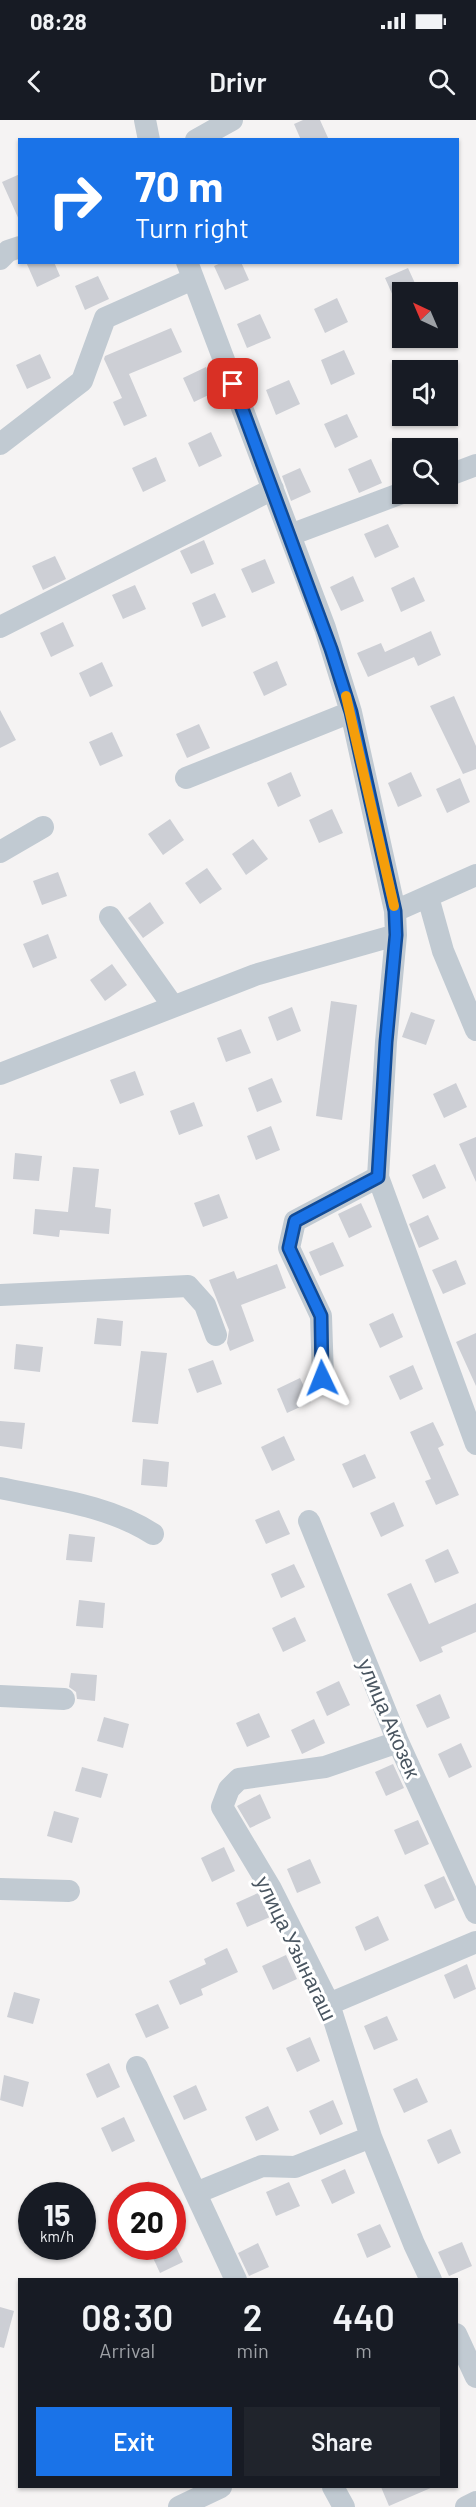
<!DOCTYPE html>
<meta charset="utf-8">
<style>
:root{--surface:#171b24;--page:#20242c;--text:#f1f3f6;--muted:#9ea1a6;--accent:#1a73e8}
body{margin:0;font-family:Barlow,sans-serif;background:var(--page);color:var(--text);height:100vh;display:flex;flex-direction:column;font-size:22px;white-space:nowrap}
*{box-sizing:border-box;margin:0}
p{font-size:20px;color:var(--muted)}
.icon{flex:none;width:33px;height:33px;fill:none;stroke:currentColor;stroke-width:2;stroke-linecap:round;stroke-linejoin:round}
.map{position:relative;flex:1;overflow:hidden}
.sheet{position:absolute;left:18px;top:2158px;width:440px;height:210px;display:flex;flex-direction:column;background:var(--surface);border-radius:0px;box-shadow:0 2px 4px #0004}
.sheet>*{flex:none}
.guide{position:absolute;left:18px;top:18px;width:441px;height:126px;border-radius:0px;box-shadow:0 2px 4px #0004;background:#1a73e8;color:#fff;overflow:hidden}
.needle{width:39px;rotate:316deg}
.tools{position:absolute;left:392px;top:162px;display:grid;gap:12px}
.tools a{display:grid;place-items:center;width:66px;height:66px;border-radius:0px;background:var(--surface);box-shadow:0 2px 4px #0004;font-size:30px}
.speed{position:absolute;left:18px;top:2062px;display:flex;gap:12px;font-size:30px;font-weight:700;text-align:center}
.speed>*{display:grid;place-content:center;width:78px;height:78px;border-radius:50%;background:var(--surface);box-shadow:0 2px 4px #0004;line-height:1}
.speed small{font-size:15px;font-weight:400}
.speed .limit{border:9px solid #d22;background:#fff;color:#111}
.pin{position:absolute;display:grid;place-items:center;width:51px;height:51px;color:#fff;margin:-26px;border-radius:12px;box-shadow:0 3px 9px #0006}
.me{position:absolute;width:66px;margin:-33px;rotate:358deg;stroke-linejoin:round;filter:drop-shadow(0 0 4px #0008)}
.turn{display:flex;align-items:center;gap:21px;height:126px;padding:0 18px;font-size:27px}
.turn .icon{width:78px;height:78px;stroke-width:2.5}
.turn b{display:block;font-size:42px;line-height:51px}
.eta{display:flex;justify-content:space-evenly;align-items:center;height:102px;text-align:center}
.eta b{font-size:36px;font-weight:600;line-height:42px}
.cta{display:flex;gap:12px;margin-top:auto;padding:12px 18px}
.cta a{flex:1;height:69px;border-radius:0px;background:var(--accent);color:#fff;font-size:24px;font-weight:600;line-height:69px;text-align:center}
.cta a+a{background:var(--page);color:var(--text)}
.status{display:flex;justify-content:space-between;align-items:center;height:42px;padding:0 30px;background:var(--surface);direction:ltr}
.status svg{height:16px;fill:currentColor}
header{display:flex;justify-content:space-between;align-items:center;height:78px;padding:0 18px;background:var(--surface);font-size:27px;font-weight:600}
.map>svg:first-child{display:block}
.building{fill:#cdcfd5}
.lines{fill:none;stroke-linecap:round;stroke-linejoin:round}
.minor{stroke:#c1cad2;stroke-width:22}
.route-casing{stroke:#114b97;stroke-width:15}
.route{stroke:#1a73e8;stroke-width:10}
.slow{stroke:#f59e0b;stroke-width:10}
.labels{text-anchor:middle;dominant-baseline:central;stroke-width:6;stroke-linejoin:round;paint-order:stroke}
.street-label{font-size:21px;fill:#4a5661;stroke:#fff}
</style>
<div class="status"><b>08:28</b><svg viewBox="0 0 49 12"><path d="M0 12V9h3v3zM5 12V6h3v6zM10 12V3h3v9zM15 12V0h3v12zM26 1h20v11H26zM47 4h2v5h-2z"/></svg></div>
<header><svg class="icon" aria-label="back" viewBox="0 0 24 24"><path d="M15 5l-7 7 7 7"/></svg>Drivr<svg class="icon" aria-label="search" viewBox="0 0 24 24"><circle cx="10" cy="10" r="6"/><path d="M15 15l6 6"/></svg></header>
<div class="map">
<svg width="476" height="2387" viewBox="0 0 476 2387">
<rect width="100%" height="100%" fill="#f5f3f3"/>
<path class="building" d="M303,0H320L329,20H301L294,4Z
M20,54V102L2,62Z
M26,142H54L60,156L37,167Z
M223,142H241L249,160L225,170L214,146Z
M408,148L419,172H402V196L385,158Z
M98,156L109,179L85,190L75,166Z
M337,178L348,202L325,213L314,189Z
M260,194L271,218L247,228L237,204Z
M171,208L182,232L129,254L147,296L124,306L113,282L122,278L104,239L105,236Z
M344,230L355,254L331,265L321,240Z
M40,234L51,258L27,269L16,245Z
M206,247L217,271L194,282L183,258Z
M289,260L300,284L276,295L266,270Z
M347,294L358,317L335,328L324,304Z
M211,312L222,336L199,347L188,323Z
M156,337L166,361L143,372L132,348Z
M371,339L382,363L359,373L348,349Z
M300,348L311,372L291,381L282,356Z
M388,404L399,427L375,438L364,414Z
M204,420L214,444L191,454L180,431Z
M55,436L66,459L43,470L32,446Z
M265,439L275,463L252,473L241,449Z
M353,456L364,481L341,491L330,467Z
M414,457L425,481L401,492L391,468Z
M135,465L146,489L123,499L112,475Z
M215,473L226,497L202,507L192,483Z
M63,502L74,526L51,537L40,513Z
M431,511L441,535L418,546L414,537L368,557L357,533L381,523L385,532Z
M277,541L287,565L264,576L253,552Z
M102,542L113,566L90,577L79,553Z
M454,576L476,626V649L463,654L430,586Z
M0,590L16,620L0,628Z
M199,604L210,628L187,638L176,614Z
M112,612L123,636L100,646L89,622Z
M291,652L301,676L278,687L267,663Z
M411,652L422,676L398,687L388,663Z
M460,658L470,682L447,693L436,669Z
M332,689L343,713L319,723L309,700Z
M170,699L184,720L163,735L148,714Z
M253,719L268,739L246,755L232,734Z
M207,748L222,769L200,784L185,763Z
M58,752L67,776L42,785L33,761Z
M150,782L164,803L143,818L128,798Z
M48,814L57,838L33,848L23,824Z
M112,844L127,865L105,881L90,860Z
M331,881L357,885L342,1000L316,996Z
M292,887L301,911L277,921L268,897Z
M411,892L435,900L426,925L402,917Z
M241,909L251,933L226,942L217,918Z
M135,951L144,975L120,984L110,960Z
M272,958L282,982L257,992L248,968Z
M456,963L467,987L444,998L433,974Z
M194,982L203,1006L179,1015L170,991Z
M271,1006L280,1030L256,1040L247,1016Z
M476,1017V1062L459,1024Z
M15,1033L42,1036L39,1061L13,1059Z
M435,1044L446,1068L423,1079L412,1055Z
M73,1047L99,1049L95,1087L111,1089L109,1114L60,1110L59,1117L33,1114L35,1089L68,1092Z
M219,1074L228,1098L203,1107L194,1083Z
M361,1083L372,1107L349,1118L338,1094Z
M428,1095L439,1119L419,1128L409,1104Z
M333,1122L344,1146L320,1156L309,1132Z
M456,1140L466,1164L443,1174L432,1150Z
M277,1144L286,1168L241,1185L254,1221L230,1231L227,1223L229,1210L209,1160L234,1151L237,1159Z
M393,1193L403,1217L380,1228L369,1204Z
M97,1198L123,1201L121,1226L94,1224Z
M476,1213V1266L456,1222Z
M16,1224L43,1227L40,1252L14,1249Z
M141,1231L167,1233L158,1304L132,1302Z
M213,1240L222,1264L197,1273L188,1249Z
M413,1245L423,1269L400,1280L389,1256Z
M300,1258L311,1282L287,1293L277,1269Z
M0,1301L25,1303L22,1329L0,1326Z
M433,1302L444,1325L438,1328L459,1375L436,1385L425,1361L431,1359L410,1312Z
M284,1316L295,1340L272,1351L261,1327Z
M365,1334L376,1358L353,1368L342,1344Z
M143,1339L169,1342L167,1367L141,1365Z
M394,1382L404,1406L381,1417L370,1393Z
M279,1390L290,1414L266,1424L255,1400Z
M69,1414L95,1417L92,1442L66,1440Z
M448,1429L459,1453L435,1463L425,1440Z
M294,1444L305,1467L281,1478L271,1454Z
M411,1463L429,1504L476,1483V1512L441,1527L443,1532L420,1542L387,1474Z
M79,1480L105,1483L103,1508L76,1506Z
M295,1497L306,1521L283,1532L272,1508Z
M71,1553L97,1555L95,1581L77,1579L76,1572L69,1567Z
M339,1561L350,1585L327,1596L316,1572Z
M440,1574L450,1598L427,1608L416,1585Z
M259,1593L270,1617L247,1627L236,1603Z
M104,1597L129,1604L123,1628L97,1621Z
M314,1599L325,1623L302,1634L291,1610Z
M461,1623L472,1647L449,1658L438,1634Z
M393,1644L404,1668L386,1676L375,1652Z
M82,1647L108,1654L101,1678L75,1671Z
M260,1674L271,1698L250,1708L237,1686Z
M54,1691L79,1698L72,1723L47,1716Z
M418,1700L429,1724L405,1735L394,1710Z
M224,1727L235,1751L212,1762L201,1738Z
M310,1739L321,1763L297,1773L287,1749Z
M444,1756L455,1780L435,1789L424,1765Z
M258,1773L270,1797L247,1807L236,1783Z
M378,1796L389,1820L365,1831L355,1807Z
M227,1828L238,1852L201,1869L203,1875L180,1885L169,1861L206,1844L204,1839Z
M286,1835L297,1859L273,1870L262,1846Z
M467,1844L476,1869L454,1879L444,1855Z
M14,1872L40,1879L33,1904L7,1897Z
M158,1884L169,1908L146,1918L135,1894Z
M387,1896L398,1920L374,1930L364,1906Z
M310,1917L320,1941L297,1952L286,1928Z
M109,1943L120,1967L97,1978L86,1954Z
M4,1955L29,1962L23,1987L0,1980Z
M417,1958L428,1982L404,1993L393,1969Z
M196,1965L207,1990L184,2000L173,1976Z
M333,1980L343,2004L320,2015L309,1991Z
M268,1986L279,2010L256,2021L245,1997Z
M124,1997L135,2021L112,2032L101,2008Z
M451,2009L461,2033L438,2044L427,2020Z
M345,2049L355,2073L332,2084L321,2060Z
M149,2061L156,2076H116Z
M289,2062L300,2086L276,2096L266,2072Z
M380,2104L391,2127L367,2138L357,2114Z
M462,2122L472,2146L449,2156L438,2132Z
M258,2123L269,2147L249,2156L238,2133Z
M148,2127H176L183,2142L160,2153Z
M0,2187L14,2191L4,2228L0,2227Z
M381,2367H433L389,2386Z"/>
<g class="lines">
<path class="minor" d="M145,0L149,20
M196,20L232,0
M0,139L8,131L20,127
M187,142L325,508L351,592L395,791L396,815L386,922L378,1057L476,1324
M0,324L82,261L105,198L193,159
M447,356L476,345
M290,415L402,373
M0,507L273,369
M186,658L351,592
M0,732L43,707
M428,777L443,831L476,910
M395,791L476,755
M110,797L173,886
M0,954L255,855L396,815
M0,1175L188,1166L205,1185L216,1215
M323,1258L321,1196L289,1128L295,1101L378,1057
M0,1368C52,1379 108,1385 153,1414
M309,1401L398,1622L476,1793
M0,1576L64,1579
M398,1622L325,1647L239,1659L229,1669L222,1687L271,1769L329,1884L371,2017L414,2124L431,2160
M0,1769L69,1771
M329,1884L476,1822
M137,1947L236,2160
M196,2073L262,2046L295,2047L371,2017
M456,2214L476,2257
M333,2367L344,2387
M179,2387L221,2367
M466,2387L476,2382"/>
</g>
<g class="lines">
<defs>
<path id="route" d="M233,264L331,529L351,592L395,791L396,815L386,922L378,1057L295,1101L289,1128L321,1196L322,1258"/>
</defs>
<use href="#route" class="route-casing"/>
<use href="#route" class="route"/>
<path class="slow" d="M346,576L394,786"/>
</g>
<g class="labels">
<g class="street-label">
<text transform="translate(390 1598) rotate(67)">улица Акозек</text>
<text transform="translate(297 1828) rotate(64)">улица Узынагаш</text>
</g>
</g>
</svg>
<div class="tools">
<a><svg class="needle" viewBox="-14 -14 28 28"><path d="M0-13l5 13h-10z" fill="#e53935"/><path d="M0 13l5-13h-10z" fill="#9ea1a6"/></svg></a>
<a><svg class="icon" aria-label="sound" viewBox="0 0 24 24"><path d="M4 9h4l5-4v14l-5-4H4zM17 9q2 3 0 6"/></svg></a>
<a><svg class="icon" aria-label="search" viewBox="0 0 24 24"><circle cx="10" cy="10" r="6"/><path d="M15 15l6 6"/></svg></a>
</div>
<div class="speed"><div>15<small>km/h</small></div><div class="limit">20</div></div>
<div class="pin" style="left:233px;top:264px;background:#d93025"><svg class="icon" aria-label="arrive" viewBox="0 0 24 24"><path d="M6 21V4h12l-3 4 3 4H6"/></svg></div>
<svg class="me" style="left:322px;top:1258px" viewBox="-20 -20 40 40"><path d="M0-17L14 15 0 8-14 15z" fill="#1a73e8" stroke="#fff" stroke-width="4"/></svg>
<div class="guide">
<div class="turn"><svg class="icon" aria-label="right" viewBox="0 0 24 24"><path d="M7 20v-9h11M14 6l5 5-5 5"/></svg><div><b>70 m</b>Turn right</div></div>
</div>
<section class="sheet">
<div class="eta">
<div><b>08:30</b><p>Arrival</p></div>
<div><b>2</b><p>min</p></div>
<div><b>440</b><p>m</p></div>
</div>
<div class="cta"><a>Exit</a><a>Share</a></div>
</section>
</div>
